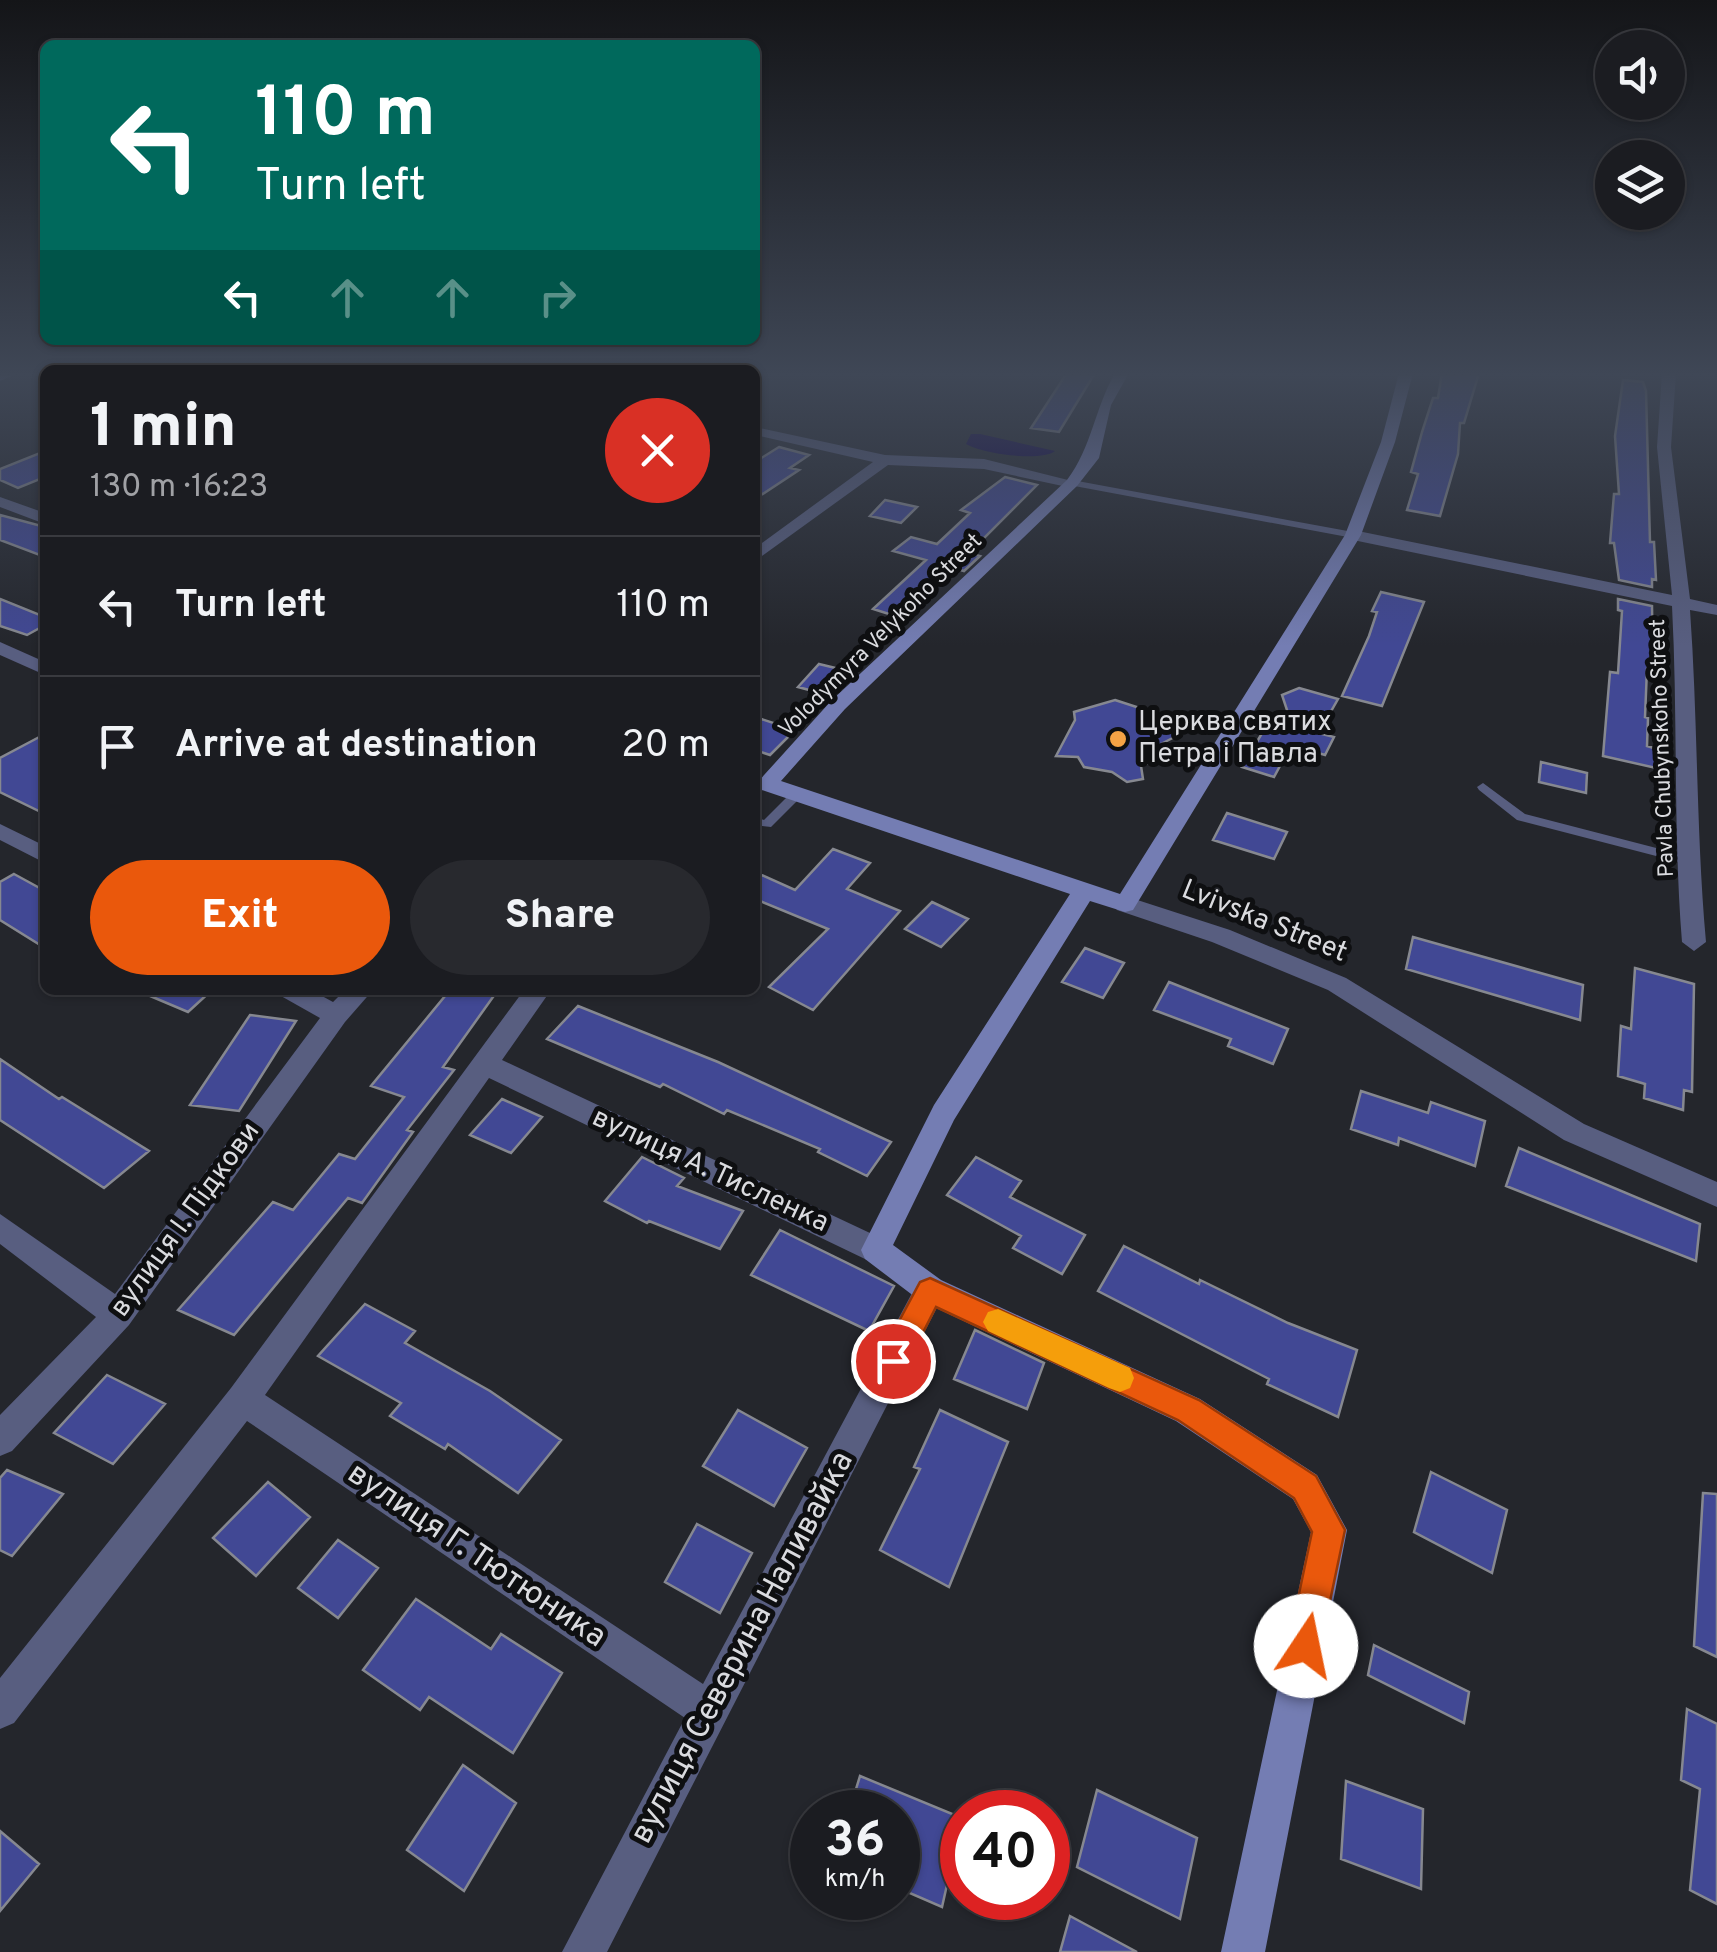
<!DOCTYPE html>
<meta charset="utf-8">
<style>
:root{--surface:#1b1c21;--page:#28292e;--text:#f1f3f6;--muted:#a0a1a5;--line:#393a3f;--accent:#ea580c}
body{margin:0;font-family:Overpass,sans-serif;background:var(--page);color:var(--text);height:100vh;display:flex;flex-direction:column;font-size:38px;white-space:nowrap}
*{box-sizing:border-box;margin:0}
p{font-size:32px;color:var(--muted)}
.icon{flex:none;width:55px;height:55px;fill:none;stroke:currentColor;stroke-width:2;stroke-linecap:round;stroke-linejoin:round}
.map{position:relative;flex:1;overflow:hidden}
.side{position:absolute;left:40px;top:365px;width:720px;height:630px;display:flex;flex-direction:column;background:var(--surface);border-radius:15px;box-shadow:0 2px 8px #0004,0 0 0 2px var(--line)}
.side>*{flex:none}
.banner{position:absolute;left:40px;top:40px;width:720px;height:305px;border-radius:15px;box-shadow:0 2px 8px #0004,0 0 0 2px var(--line);background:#00695c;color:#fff;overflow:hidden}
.fabs{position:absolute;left:1595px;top:30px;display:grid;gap:20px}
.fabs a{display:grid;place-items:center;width:90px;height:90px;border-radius:50%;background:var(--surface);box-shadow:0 2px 8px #0004,0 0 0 2px var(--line);font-size:50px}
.speed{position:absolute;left:790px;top:1790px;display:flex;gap:20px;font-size:50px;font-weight:700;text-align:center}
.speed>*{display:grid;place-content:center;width:130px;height:130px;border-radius:50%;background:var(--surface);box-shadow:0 2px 8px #0004,0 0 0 2px var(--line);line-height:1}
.speed small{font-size:25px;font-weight:400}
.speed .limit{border:15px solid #d22;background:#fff;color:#111}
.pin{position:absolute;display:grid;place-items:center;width:85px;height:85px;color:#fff;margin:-42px;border:5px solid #fff;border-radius:50%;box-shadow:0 2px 10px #0007}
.me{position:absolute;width:110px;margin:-55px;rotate:11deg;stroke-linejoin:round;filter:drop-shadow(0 0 8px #0008)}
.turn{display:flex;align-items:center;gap:35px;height:210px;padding:0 50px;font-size:45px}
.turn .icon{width:130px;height:130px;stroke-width:2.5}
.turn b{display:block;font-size:70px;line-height:85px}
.lanes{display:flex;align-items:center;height:95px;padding:0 50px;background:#0003;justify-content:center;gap:50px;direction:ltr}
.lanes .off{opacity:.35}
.round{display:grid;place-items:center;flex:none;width:105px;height:105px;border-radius:52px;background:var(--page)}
.headline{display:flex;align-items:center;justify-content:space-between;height:170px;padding:0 50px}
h1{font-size:60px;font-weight:800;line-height:75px}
.button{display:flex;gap:20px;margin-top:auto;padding:20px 50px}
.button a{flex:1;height:115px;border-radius:60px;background:var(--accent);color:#fff;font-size:40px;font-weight:800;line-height:115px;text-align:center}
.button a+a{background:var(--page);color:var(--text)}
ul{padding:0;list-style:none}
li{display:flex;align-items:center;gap:30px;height:140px;padding:0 50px;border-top:2px solid var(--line)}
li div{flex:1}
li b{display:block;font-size:38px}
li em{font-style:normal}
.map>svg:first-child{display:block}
.water{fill:#0d0048}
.building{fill:#414894;stroke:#868890;stroke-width:2.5}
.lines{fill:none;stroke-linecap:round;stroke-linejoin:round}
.lane{fill:#585e80;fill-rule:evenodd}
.street{fill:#585e80;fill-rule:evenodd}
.secondary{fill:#747db3;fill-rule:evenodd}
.route{fill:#ea580c;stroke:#983908;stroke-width:2.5}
.slow{fill:#f59e0b}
.poi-dot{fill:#f5a345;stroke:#0e0f11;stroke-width:4}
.labels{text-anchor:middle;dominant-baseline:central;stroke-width:10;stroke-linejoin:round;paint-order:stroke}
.far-street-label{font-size:22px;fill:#dadbdf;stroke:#0e0f11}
.poi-label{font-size:28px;fill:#dadbdf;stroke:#0e0f11;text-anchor:start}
.street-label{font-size:28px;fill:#dadbdf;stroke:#0e0f11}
.near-street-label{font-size:32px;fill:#dadbdf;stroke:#0e0f11}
</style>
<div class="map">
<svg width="1717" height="1952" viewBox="0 0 1717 1952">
<rect width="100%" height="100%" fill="#24262c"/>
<path class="water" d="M971,434H980L1055,451C1041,462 983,454 966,444Z"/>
<path class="building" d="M1067,373H1095L1059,432L1031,428Z
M1442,373H1479L1464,423H1460L1458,454L1440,516L1407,510L1418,474L1411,472L1422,432L1433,398H1438Z
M1623,380L1643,382L1646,391L1650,542H1654L1656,580L1652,579V587L1619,580L1614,543H1610L1614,494H1619L1615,436Z
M779,447L809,455L790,468L799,470L755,499V462Z
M45,451V477L18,488L0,480V469Z
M1005,477L1037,485L969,553L980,556L964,571L953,568L918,599L926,601L905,619L873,609L926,560L893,551L911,537L937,544L970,513L961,510Z
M885,500L917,507L901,523L870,516Z
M0,515L45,527V557L0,540Z
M1381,592L1424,602L1382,706L1342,696L1369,636L1377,612L1372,611Z
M0,599L45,617V625L27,635L0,626Z
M1618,599L1652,606L1653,670L1647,669L1645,717L1648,718L1647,746L1657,749L1656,768L1603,756L1610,672L1618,673L1622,611L1618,610Z
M819,664L848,671L828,695L798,687Z
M1299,688L1338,699L1321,729L1322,734L1334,737L1325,755L1308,750L1305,756L1288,751L1274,777L1242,767L1271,718L1292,725L1282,695Z
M1115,700L1149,711L1156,727L1198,725L1157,746L1153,761L1141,766L1143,779L1127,782L1112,772L1084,767L1078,757L1056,756L1075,720L1074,712Z
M755,717L795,730L770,755L755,750Z
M45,734V814L0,792V758Z
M1541,762L1587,773L1586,793L1539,782Z
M1227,813L1287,832L1274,859L1213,840Z
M833,849L870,863L847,889L900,911L813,1010L769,987L828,929L755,899V872L795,890Z
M14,874L45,891V948L0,920V882Z
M932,902L968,919L941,947L905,929Z
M1413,937L1583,985L1580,1020L1406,969Z
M1085,948L1124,963L1103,998L1062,982Z
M1635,968L1694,984L1692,1092L1684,1090L1683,1110L1644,1098L1645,1084L1618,1076L1621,1026L1631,1029Z
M1169,982L1288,1029L1273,1064L1228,1046L1231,1039L1154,1010Z
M136,990H212L188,1012Z
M450,990H498L443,1067L454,1070L407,1130L413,1132L362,1203L348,1198L234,1335L178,1310L273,1202L293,1210L339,1154L355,1159L404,1097L371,1086Z
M578,1006L718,1062L891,1142L867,1176L818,1152L820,1149L727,1110L724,1114L663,1084L660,1087L547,1039Z
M250,1015L296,1021L239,1111L190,1105Z
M0,1059L59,1099L62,1097L149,1151L104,1188L0,1120Z
M1361,1091L1428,1113L1431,1102L1485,1121L1475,1166L1399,1138L1398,1145L1351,1129Z
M502,1099L542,1117L511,1153L470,1135Z
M1519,1148L1700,1224L1696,1261L1506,1186Z
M642,1157L684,1178L677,1186L743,1211L720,1249L649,1221L647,1223L605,1201Z
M976,1157L1021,1181L1010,1197L1085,1235L1062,1274L1013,1248L1021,1236L947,1195Z
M780,1230L894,1286L869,1331L751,1275Z
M1124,1246L1199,1284L1200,1280L1288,1323L1357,1350L1338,1417L1267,1384L1269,1379L1098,1291Z
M365,1304L415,1331L405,1343L490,1391L561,1440L518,1493L448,1444L445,1449L390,1416L401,1403L318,1356Z
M975,1330L1044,1363L1027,1409L954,1379Z
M107,1375L165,1404L113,1464L54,1433Z
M738,1410L807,1448L774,1506L703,1466Z
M940,1410L1008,1442L949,1587L880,1550L920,1469L914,1467Z
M7,1470L63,1494L12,1556L0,1550V1478Z
M1431,1472L1507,1510L1492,1573L1414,1532Z
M268,1482L310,1517L256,1576L213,1538Z
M1703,1493L1717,1494V1657L1694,1646Z
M697,1524L752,1553L720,1613L665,1582Z
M338,1540L378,1568L338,1618L298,1588Z
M416,1599L491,1649L501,1634L562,1673L513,1753L429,1697L420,1710L363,1670Z
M1374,1645L1469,1692L1464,1723L1368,1675Z
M1687,1709L1717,1724V1904L1690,1890L1700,1789L1681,1780Z
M463,1765L516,1803L464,1891L407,1850Z
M860,1776L962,1818L942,1907L898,1888V1812H849Z
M1346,1781L1423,1809L1421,1889L1341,1859Z
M1097,1790L1197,1838L1180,1919L1077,1867Z
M0,1831L39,1864L0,1911Z
M1070,1916L1137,1952H1060Z"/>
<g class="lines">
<path class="lane" d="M1072,480L1353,532L1358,535L1353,538L1069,485L1068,483Z
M1483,783L1525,814L1691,857L1693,860L1687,864L1517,820L1479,790L1477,787Z
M798,789L802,790L804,793L802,796L771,827L755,825V817L764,820L794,790Z"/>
<path class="street" d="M1662,373H1676L1671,447L1690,599L1717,605V615L1690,610C1698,721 1696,831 1706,942L1694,951L1682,942C1673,830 1678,718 1672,606L1353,540L1345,535L1353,530L1672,595L1657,447Z
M755,427L885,455L984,459L1080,483L1072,488L984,469L888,465L755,561V548L873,462L755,435Z
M0,497L45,513V524L0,507Z
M0,642L45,662V675L0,655Z
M0,824L45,846V863L0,840Z
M1125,896L1230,930L1346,978L1584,1124L1717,1182V1207L1564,1140L1328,990L1212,942L1117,910L1113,904L1117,898Z
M277,990H311L333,1002L345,990H373L345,1022L129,1325L12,1451L0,1456V1415L96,1317L0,1244V1214L115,1294L320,1018L281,996Z
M524,990H551L502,1060L887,1241L891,1250L887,1259L876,1263L865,1259L489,1078L265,1395L703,1684L919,1280L930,1276L941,1280L946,1290L607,1952H562L685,1718L247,1421L14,1723L0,1729V1678L231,1388Z"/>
<path class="secondary" d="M0,373H18L0,381Z
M1115,373H1129L1111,405L1099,458L1077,486L845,709L781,781L1120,894L1345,535L1381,442L1399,373H1413L1395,442L1361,535L1133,910L1125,912L1090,901L954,1120L893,1245L941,1280L1200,1399L1317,1475L1347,1530L1265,1952H1221L1311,1532L1293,1499L1176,1421L919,1300L865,1259L861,1250L934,1105L1070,894L759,789L756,784L831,701L1067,480C1092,447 1094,410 1115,373Z"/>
</g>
<linearGradient id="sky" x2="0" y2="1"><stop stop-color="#141518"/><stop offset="0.58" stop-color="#3f4756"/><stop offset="1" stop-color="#3f4756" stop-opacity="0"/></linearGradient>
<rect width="1717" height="646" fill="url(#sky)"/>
<path class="route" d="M930,1278L1199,1400L1316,1476L1345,1530L1318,1658L1306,1663L1293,1658L1288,1646L1312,1532L1294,1498L1178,1420L936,1307L904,1370L893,1375L883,1370L878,1361L883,1351L920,1282Z"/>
<path class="slow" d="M998,1309L1130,1368L1134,1378L1130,1388L1120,1392L1109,1388L988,1331L983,1322L988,1312Z"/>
<circle class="poi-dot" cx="1118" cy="739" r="10"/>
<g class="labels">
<g class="far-street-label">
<text transform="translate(881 636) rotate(-45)">Volodymyra Velykoho Street</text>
<text transform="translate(1663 748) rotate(-92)">Pavla Chubynskoho Street</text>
</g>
<g class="poi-label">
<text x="1138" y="723">Церква святих<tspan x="1138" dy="32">Петра і Павла</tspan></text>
</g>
<g class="street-label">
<text transform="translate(1264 922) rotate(22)">Lvivska Street</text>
<text transform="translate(710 1171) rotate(25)">вулиця А. Тисленка</text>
<text transform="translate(186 1220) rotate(-54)">вулиця І. Підкови</text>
</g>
<g class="near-street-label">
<text transform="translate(476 1556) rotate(34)">вулиця Г. Тютюника</text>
<text transform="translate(743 1648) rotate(-62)">вулиця Северина Наливайка</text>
</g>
</g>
</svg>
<div class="fabs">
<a><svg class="icon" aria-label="sound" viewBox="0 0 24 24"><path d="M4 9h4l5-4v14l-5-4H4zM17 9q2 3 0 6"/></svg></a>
<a><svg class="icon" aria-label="layers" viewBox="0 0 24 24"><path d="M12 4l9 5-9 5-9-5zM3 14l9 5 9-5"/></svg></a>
</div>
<div class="speed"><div>36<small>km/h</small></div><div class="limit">40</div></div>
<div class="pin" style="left:893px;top:1361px;background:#d93025"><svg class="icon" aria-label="arrive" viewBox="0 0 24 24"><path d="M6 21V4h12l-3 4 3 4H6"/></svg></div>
<svg class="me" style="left:1306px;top:1646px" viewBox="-20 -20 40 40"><circle r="19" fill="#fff"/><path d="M0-13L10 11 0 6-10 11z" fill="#ea580c"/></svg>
<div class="banner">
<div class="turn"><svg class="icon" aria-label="left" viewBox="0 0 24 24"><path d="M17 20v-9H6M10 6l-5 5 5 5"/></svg><div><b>110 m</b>Turn left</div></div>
<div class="lanes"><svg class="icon" aria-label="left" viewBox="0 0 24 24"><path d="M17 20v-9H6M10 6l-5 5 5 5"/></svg><svg class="icon off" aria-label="ahead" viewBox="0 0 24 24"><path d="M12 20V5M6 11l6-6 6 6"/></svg><svg class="icon off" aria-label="ahead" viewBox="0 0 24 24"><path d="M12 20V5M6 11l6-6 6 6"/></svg><svg class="icon off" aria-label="right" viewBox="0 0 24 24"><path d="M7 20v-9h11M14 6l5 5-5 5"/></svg></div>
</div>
<section class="side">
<div class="headline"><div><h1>1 min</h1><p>130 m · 16:23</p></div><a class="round" style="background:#d93025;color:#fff"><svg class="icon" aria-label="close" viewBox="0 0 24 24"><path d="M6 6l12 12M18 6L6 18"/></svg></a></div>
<ul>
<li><svg class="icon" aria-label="left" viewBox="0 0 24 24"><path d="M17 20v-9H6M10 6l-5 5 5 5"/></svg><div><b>Turn left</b></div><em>110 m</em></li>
<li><svg class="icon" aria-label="arrive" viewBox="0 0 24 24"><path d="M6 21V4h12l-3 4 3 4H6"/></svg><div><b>Arrive at destination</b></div><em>20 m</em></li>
</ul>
<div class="button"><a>Exit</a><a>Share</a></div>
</section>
</div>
